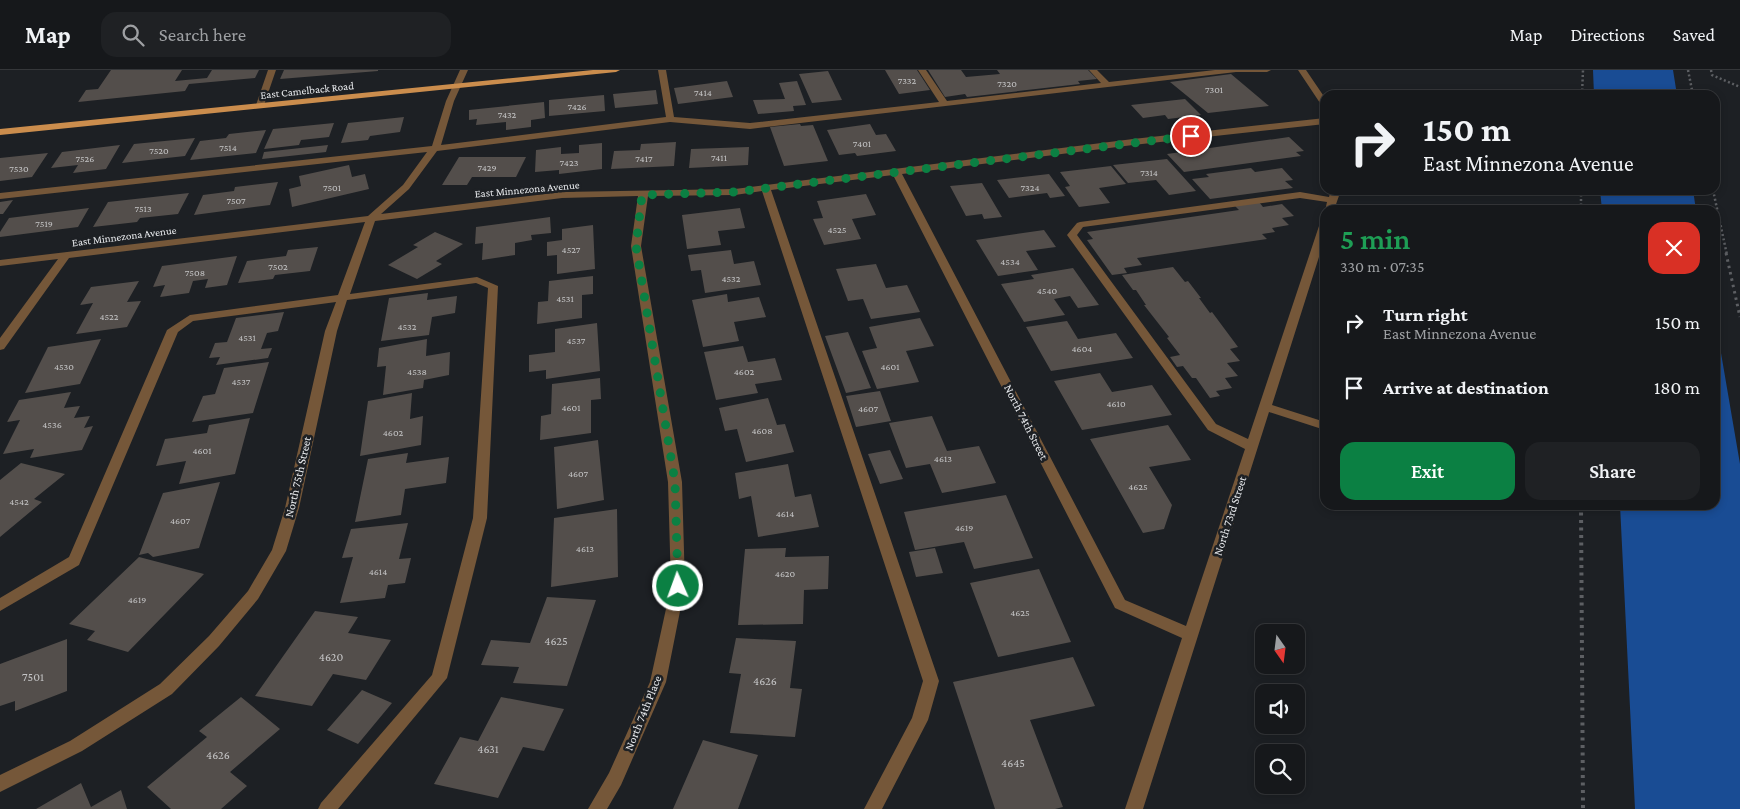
<!DOCTYPE html>
<meta charset="utf-8">
<style>
:root{--surface:#16181b;--page:#1f2124;--text:#f1f3f6;--muted:#9ea0a3;--line:#35373a;--accent:#0b8043}
body{margin:0;font-family:"Crimson Pro",serif;background:var(--page);color:var(--text);height:100vh;display:flex;flex-direction:column;font-size:19px;white-space:nowrap}
*{box-sizing:border-box;margin:0}
p{font-size:16px;color:var(--muted)}
.icon{flex:none;width:28px;height:28px;fill:none;stroke:currentColor;stroke-width:2;stroke-linecap:round;stroke-linejoin:round}
.map{position:relative;flex:1;overflow:hidden}
.panel{position:absolute;left:1320px;top:135px;width:400px;height:305px;display:flex;flex-direction:column;background:var(--surface);border-radius:15px;box-shadow:0 2px 8px #0003,0 0 0 1px var(--line)}
.panel>*{flex:none}
.guide{position:absolute;left:1320px;top:20px;width:400px;height:105px;border-radius:15px;box-shadow:0 2px 8px #0003,0 0 0 1px var(--line);background:#16181b;color:var(--text);overflow:hidden}
.needle{width:32px;rotate:166deg}
.tools{position:absolute;left:1255px;top:554px;display:grid;gap:10px}
.tools a{display:grid;place-items:center;width:50px;height:50px;border-radius:10px;background:var(--surface);box-shadow:0 2px 8px #0003,0 0 0 1px var(--line);font-size:25px}
.pin{position:absolute;display:grid;place-items:center;width:42px;height:42px;color:#fff;margin:-21px;border:2px solid #fff;border-radius:50%;box-shadow:0 1px 5px #0007}
.me{position:absolute;width:55px;margin:-28px;rotate:358deg;stroke-linejoin:round;filter:drop-shadow(0 0 4px #0008)}
.turn{display:flex;align-items:center;gap:18px;height:105px;padding:0 20px;font-size:22px}
.turn .icon{width:65px;height:65px;stroke-width:2.5}
.turn b{display:block;font-size:35px;line-height:42px}
.round{display:grid;place-items:center;flex:none;width:52px;height:52px;border-radius:15px;background:var(--page)}
.overview{display:flex;align-items:center;justify-content:space-between;height:85px;padding:0 20px}
h1{font-size:30px;font-weight:600;line-height:38px;color:#1e9e55}
.cta{display:flex;gap:10px;margin-top:auto;padding:10px 20px}
.cta a{flex:1;height:58px;border-radius:15px;background:var(--accent);color:#fff;font-size:20px;font-weight:600;line-height:58px;text-align:center}
.cta a+a{background:var(--page);color:var(--text)}
ul{padding:0;list-style:none}
li{display:flex;align-items:center;gap:15px;height:65px;padding:0 20px}
li div{flex:1}
li b{display:block;font-size:19px}
li em{font-style:normal}
header{display:flex;align-items:center;gap:30px;box-sizing:border-box;height:70px;padding:0 25px;background:var(--surface);border-bottom:1px solid var(--line)}
header strong{font-size:24px}
nav{display:flex;gap:28px;margin-inline-start:auto;font-size:18px}
.search{width:350px;height:45px;background:var(--page);display:flex;align-items:center;gap:12px;box-sizing:border-box;padding:0 18px;border-radius:15px;color:var(--muted);font-size:19px}
.map>svg:first-child{display:block}
.water{fill:#194c94}
.building{fill:#534e4b}
.lines{fill:none;stroke-linecap:round;stroke-linejoin:round}
.path-far2{stroke:#5d5f63;stroke-width:2.5;stroke-dasharray:2 2.5;stroke-linecap:butt}
.path-far1{stroke:#5d5f63;stroke-width:3;stroke-dasharray:2.5 4;stroke-linecap:butt}
.path{stroke:#5d5f63;stroke-width:4;stroke-dasharray:3 4.5;stroke-linecap:butt}
.minor{fill:#755739;fill-rule:evenodd}
.major{fill:#cb8d4d;fill-rule:evenodd}
.route{stroke:#0b8043;stroke-width:9;stroke-dasharray:0 16.2}
.labels{text-anchor:middle;dominant-baseline:central;stroke-width:5;stroke-linejoin:round;paint-order:stroke}
.number-label{font-size:10px;fill:#c4c4c5}
.far-street-label{font-size:11px;fill:#e9ebee;stroke:#1d2024}
.street-label{font-size:12px;fill:#e9ebee;stroke:#1d2024}
.near-number-label{font-size:12px;fill:#c4c4c5}
</style>
<header>
<strong>Map</strong>
<div class="search"><svg class="icon" aria-label="search" viewBox="0 0 24 24"><circle cx="10" cy="10" r="6"/><path d="M15 15l6 6"/></svg>Search here</div>
<nav><a>Map</a><a>Directions</a><a>Saved</a></nav>
</header>
<div class="map">
<svg width="1740" height="739" viewBox="0 0 1740 739">
<rect width="100%" height="100%" fill="#1d2024"/>
<path class="water" d="M1593,0H1673L1677,25H1594Z
M1600,120H1693L1696,140H1602Z
M1715,248L1740,394V739H1635L1620,435H1715Z"/>
<path class="building" d="M111,0H182L175,11L207,8L212,0H259L255,8L189,14L185,21L78,32L86,20L98,19Z
M284,0H378V1L280,9Z
M885,0H917L930,20L899,24Z
M928,0H961L966,7L1000,4L997,0H1088L1097,9L1078,11L1080,14L967,27L965,24L945,27Z
M828,1L842,30L812,33L799,4Z
M1231,4L1269,36L1208,43L1170,12Z
M727,11L733,27L678,34L674,18Z
M797,11L806,35L793,36L794,41L758,44L753,30L785,29L779,13Z
M656,20L658,34L615,38L613,24Z
M604,25L605,41L549,46V30Z
M1185,29L1201,45L1168,49L1165,45L1143,48L1131,35Z
M544,32L545,48L531,50V57L506,60V52L476,55L477,49L469,50V40Z
M404,47L400,62L370,66L368,70L341,73L348,53Z
M334,53L329,67L301,70L299,75L264,79L273,59Z
M800,54L801,56L813,55L828,91L784,96L770,57Z
M870,54L876,65L886,64L896,81L857,86L855,83L839,85L827,60Z
M266,60L256,83L190,90L200,71L226,68L229,64Z
M1289,67L1304,81L1296,82L1301,86L1184,102L1167,84Z
M195,68L185,86L122,93L134,74Z
M676,72L674,96L611,99L614,81L640,80L641,74Z
M602,73V99L559,104V100L535,102L536,80L561,77V84L579,83V75Z
M120,75L106,99L73,103L78,95L51,98L62,82Z
M328,75L326,82L262,89L264,82Z
M749,77L748,95L689,98L691,79Z
M48,83L32,107L0,111V88Z
M459,87H526L516,107H472L467,115H442Z
M1167,89L1196,121L1169,125L1156,110L1128,113L1113,95Z
M349,95L352,107L365,104L369,119L292,137L289,119L301,116L299,106Z
M1111,96L1126,114L1099,118L1110,133L1079,137L1065,117L1070,116L1060,102Z
M1251,98L1255,102L1282,98L1293,110L1285,111L1293,118L1210,129L1192,109L1209,107L1206,104Z
M1049,104L1065,126L1050,128L1047,123L1009,128L997,110Z
M278,112L270,135L194,145L203,125L234,121L235,117Z
M982,113L1002,147L984,149L982,144L966,146L950,116Z
M189,123L178,144L140,148L137,152L93,157L108,132Z
M866,124L876,145L852,149L861,169L824,175L813,149L823,148L817,131Z
M13,130L3,144H0V132Z
M1259,132L1263,137L1282,134L1294,146L1282,148L1289,155L1272,158L1275,162L1262,164L1267,169L1137,188L1142,195L1124,198L1127,203L1112,205L1087,170L1093,169L1087,162L1239,140L1235,136Z
M89,138L78,157L0,167V162L9,148Z
M740,138L745,158L718,161L721,175L687,179L682,145Z
M550,147L551,163L531,165L532,170L515,173V185L482,190L483,173L475,174L476,157Z
M593,155L595,199L557,204V185L547,186V172L562,170V159Z
M1044,160L1056,177L1026,181L1038,200L998,206L976,170Z
M435,162L463,174L436,191L442,194L417,209L388,195L418,177L413,175Z
M318,177L310,201L275,205L273,209L238,213L247,191L286,186L288,180Z
M731,180L734,194L754,191L761,215L705,223L701,200L691,201L688,185Z
M237,186L227,215L205,218L208,209L193,211L189,223L160,227L165,215L153,217L162,196Z
M876,194L886,218L907,215L920,242L871,249L863,229L848,231L836,199Z
M1173,197L1185,212L1188,211L1201,228H1199L1210,243L1212,242L1238,277L1230,279L1240,291L1227,293L1238,306L1225,308L1232,318L1216,321L1220,326L1210,328L1196,308H1192L1183,296L1177,297L1170,287L1180,285L1167,268L1169,267L1144,235H1146L1136,220H1133L1122,205Z
M1073,198L1099,235L1078,238L1070,226L1054,229L1065,245L1024,252L1001,214L1034,209L1031,205Z
M593,206V224L582,225V248L537,254L538,232L548,231L549,211Z
M139,211L127,232L141,231L127,257L76,264L93,233L80,235L91,217Z
M428,223L427,230L457,226L455,243L432,247L429,265L381,271L389,228Z
M727,224L728,232L759,227L766,247L734,252L739,271L703,277L692,230Z
M284,242L278,261L267,263L261,279L272,278L268,288L216,295L220,287L209,288L215,273L227,272L236,248Z
M920,248L934,276L906,281L919,312L877,319L862,281L877,278L869,257Z
M1067,251L1078,269L1116,263L1133,288L1051,301L1026,257Z
M597,253L600,301L546,309V300L529,302V285L555,282V259Z
M848,262L871,318L846,323L825,266Z
M101,269L80,314L25,323L48,277Z
M427,269L426,286L450,282L449,305L424,310L423,318L383,325L386,296L377,297L379,278Z
M743,276L748,292L775,288L782,310L755,314L758,323L716,330L704,282Z
M269,292L253,343L192,352L203,326L215,324L224,298Z
M1100,303L1112,322L1152,315L1172,345L1082,360L1054,311Z
M600,308L601,329L591,330V363L540,370L541,346L551,344L552,314Z
M880,321L891,351L856,357L846,326Z
M71,322L64,338L80,336L74,348L90,346L84,358L93,356L82,380L30,388L34,379L3,384L20,350L7,352L19,330Z
M412,323L410,349L423,346L421,375L360,386L368,331Z
M768,328L777,355L785,354L794,382L746,392L737,359L725,361L719,338Z
M932,346L947,381L979,376L996,413L942,423L930,394L906,398L889,353Z
M250,348L235,404L179,414L186,391L156,396L165,369L207,363L209,355Z
M1168,355L1191,390L1149,397L1172,435L1164,459L1143,463L1090,369Z
M598,370L604,430L557,439L554,377Z
M890,380L903,409L880,414L868,384Z
M408,383L406,393L449,387L446,413L405,419L401,445L355,452L368,389Z
M21,393L65,404L34,429L42,432L0,467V410Z
M788,394L795,427L811,424L819,457L758,467L751,426L739,429L735,403Z
M220,412L199,478L153,487L148,483L139,485L163,423Z
M1006,425L1033,488L974,499L964,472L915,480L904,442Z
M617,439L618,507L551,517L554,448Z
M408,453L399,489L411,488L405,513L388,515L385,528L340,533L353,487L342,488L351,459Z
M786,478L785,487L829,486L828,519L804,520L803,554L738,555L745,479Z
M935,478L943,503L916,507L909,482Z
M139,487L204,504L128,582L87,570L95,561L69,554Z
M1039,499L1071,572L998,587L970,513Z
M547,527L596,530L567,616L513,613L519,597L481,595L491,570L530,573Z
M315,541L358,547L348,563L391,570L366,610L333,604L312,636L255,626Z
M736,568L796,571L790,618L802,619L795,667L730,663L741,604L729,603Z
M67,569V621L15,641V631L0,636V594Z
M1073,587L1095,636L1030,650L1063,737L1055,739H995L953,612Z
M362,620L392,633L358,674L327,660Z
M241,627L280,659L230,702L247,716L221,739H171L147,717L207,667L199,661Z
M501,627L564,639L544,681L523,677L498,728L434,714L460,667L478,671Z
M703,670L758,685L738,739H673Z
M81,713L91,737L121,720L127,739H36Z"/>
<g class="lines">
<path class="path-far2" d="M1688,0L1693,25
M1711,0L1712,5L1740,17
M1582,25L1583,0
M1581,120V140
M1713,120L1727,185"/>
<path class="path-far1" d="M1726,183L1740,247"/>
<path class="path" d="M1581,435L1583,739"/>
<path class="minor" d="M268,0H276L264,35L257,37L256,35Z
M460,0H468L454,31L441,75L666,47L658,0H666L674,47L750,53L939,32L918,0H926L947,31L1101,13L1089,0H1097L1109,12L1215,0H1271L1267,2H1236L750,59L670,52L437,81L409,119L381,144L562,122L735,119L1133,69L1325,48V54L1133,75L902,104L1125,530L1186,556L1245,379L1208,360L1067,165L1077,153L1080,152L1300,122L1329,127L1331,120H1341L1334,140L1325,141L1327,132L1300,128L1083,157L1077,165L1216,354L1248,369L1320,153L1325,150V168L1272,335L1325,352V360L1269,342L1143,739H1125L1182,568L1115,538L893,105L771,120L939,611L928,650L882,739H864L912,648L923,611L762,121L735,125L648,126L641,176L682,412L685,516L666,612L621,715L607,739H588L609,703L650,612L671,516L668,412L631,176L638,126L562,128L375,151L350,224L477,207L498,216L487,448L447,608L338,739H318L321,733L432,605L473,448L488,218L476,213L347,230L337,261L299,438L286,481L258,529L219,576L172,624L82,681L0,722V705L70,671L160,614L209,566L248,521L272,480L285,438L325,261L336,232L193,251L178,262L79,495L0,541V528L69,487L167,260L190,245L338,225L365,152L69,188L4,279L0,280V268L58,189L0,196V190L368,146L403,115L427,82L0,129V123L432,76L446,31Z
M1298,0H1306L1325,28V36H1322Z"/>
<path class="major" d="M593,0H620L616,2L0,65V59Z"/>
</g>
<g class="lines">
<path class="route" d="M678,516L675,412L636,176L642,125L735,122L1191,66"/>
</g>
<g class="labels">
<g class="number-label">
<text x="907" y="10">7332</text>
<text x="1007" y="13">7320</text>
<text x="1214" y="19">7301</text>
<text x="703" y="22">7414</text>
<text x="577" y="36">7426</text>
<text x="507" y="44">7432</text>
<text x="862" y="73">7401</text>
<text x="228" y="77">7514</text>
<text x="159" y="80">7520</text>
<text x="719" y="87">7411</text>
<text x="85" y="88">7526</text>
<text x="644" y="88">7417</text>
<text x="569" y="92">7423</text>
<text x="487" y="97">7429</text>
<text x="19" y="98">7530</text>
<text x="1149" y="102">7314</text>
<text x="332" y="117">7501</text>
<text x="1030" y="117">7324</text>
<text x="236" y="130">7507</text>
<text x="143" y="138">7513</text>
<text x="44" y="153">7519</text>
<text x="837" y="159">4525</text>
<text x="571" y="179">4527</text>
<text x="1010" y="191">4534</text>
<text x="278" y="196">7502</text>
<text x="195" y="202">7508</text>
<text x="731" y="208">4532</text>
<text x="1047" y="220">4540</text>
<text x="565" y="228">4531</text>
<text x="109" y="246">4522</text>
<text x="407" y="256">4532</text>
<text x="247" y="267">4531</text>
<text x="576" y="270">4537</text>
<text x="1082" y="278">4604</text>
<text x="64" y="296">4530</text>
<text x="890" y="296">4601</text>
<text x="417" y="301">4538</text>
<text x="744" y="301">4602</text>
<text x="241" y="311">4537</text>
<text x="1116" y="333">4610</text>
<text x="571" y="337">4601</text>
<text x="868" y="338">4607</text>
<text x="52" y="354">4536</text>
<text x="762" y="360">4608</text>
<text x="393" y="362">4602</text>
<text x="202" y="380">4601</text>
<text x="943" y="388">4613</text>
<text x="578" y="403">4607</text>
<text x="1138" y="416">4625</text>
<text x="19" y="431">4542</text>
<text x="785" y="443">4614</text>
<text x="180" y="450">4607</text>
<text x="964" y="457">4619</text>
<text x="585" y="478">4613</text>
<text x="378" y="501">4614</text>
<text x="785" y="503">4620</text>
<text x="137" y="529">4619</text>
<text x="1020" y="542">4625</text>
</g>
<g class="far-street-label">
<text transform="translate(307 20) rotate(-6)">East Camelback Road</text>
<text transform="translate(527 119) rotate(-5)">East Minnezona Avenue</text>
<text transform="translate(124 166) rotate(-7)">East Minnezona Avenue</text>
</g>
<g class="street-label">
<text transform="translate(1026 352) rotate(63)">North 74th Street</text>
<text transform="translate(298 407) rotate(-77)">North 75th Street</text>
<text transform="translate(1230 446) rotate(-72)">North 73rd Street</text>
<text transform="translate(643 643) rotate(-68)">North 74th Place</text>
</g>
<g class="near-number-label">
<text x="556" y="571">4625</text>
<text x="331" y="587">4620</text>
<text x="33" y="607">7501</text>
<text x="765" y="611">4626</text>
<text x="488" y="679">4631</text>
<text x="218" y="685">4626</text>
<text x="1013" y="693">4645</text>
</g>
</g>
</svg>
<div class="tools">
<a><svg class="needle" viewBox="-14 -14 28 28"><path d="M0-13l5 13h-10z" fill="#e53935"/><path d="M0 13l5-13h-10z" fill="#9ea0a3"/></svg></a>
<a><svg class="icon" aria-label="sound" viewBox="0 0 24 24"><path d="M4 9h4l5-4v14l-5-4H4zM17 9q2 3 0 6"/></svg></a>
<a><svg class="icon" aria-label="search" viewBox="0 0 24 24"><circle cx="10" cy="10" r="6"/><path d="M15 15l6 6"/></svg></a>
</div>
<div class="pin" style="left:1191px;top:66px;background:#d93025"><svg class="icon" aria-label="arrive" viewBox="0 0 24 24"><path d="M6 21V4h12l-3 4 3 4H6"/></svg></div>
<svg class="me" style="left:678px;top:516px" viewBox="-20 -20 40 40"><circle r="17" fill="#0b8043" stroke="#fff" stroke-width="3"/><path d="M0-11L8 9 0 5-8 9z" fill="#fff"/></svg>
<div class="guide">
<div class="turn"><svg class="icon" aria-label="right" viewBox="0 0 24 24"><path d="M7 20v-9h11M14 6l5 5-5 5"/></svg><div><b>150 m</b>East Minnezona Avenue</div></div>
</div>
<section class="panel">
<div class="overview"><div><h1>5 min</h1><p>330 m · 07:35</p></div><a class="round" style="background:#d93025;color:#fff"><svg class="icon" aria-label="close" viewBox="0 0 24 24"><path d="M6 6l12 12M18 6L6 18"/></svg></a></div>
<ul>
<li><svg class="icon" aria-label="right" viewBox="0 0 24 24"><path d="M7 20v-9h11M14 6l5 5-5 5"/></svg><div><b>Turn right</b><p>East Minnezona Avenue</p></div><em>150 m</em></li>
<li><svg class="icon" aria-label="arrive" viewBox="0 0 24 24"><path d="M6 21V4h12l-3 4 3 4H6"/></svg><div><b>Arrive at destination</b></div><em>180 m</em></li>
</ul>
<div class="cta"><a>Exit</a><a>Share</a></div>
</section>
</div>
